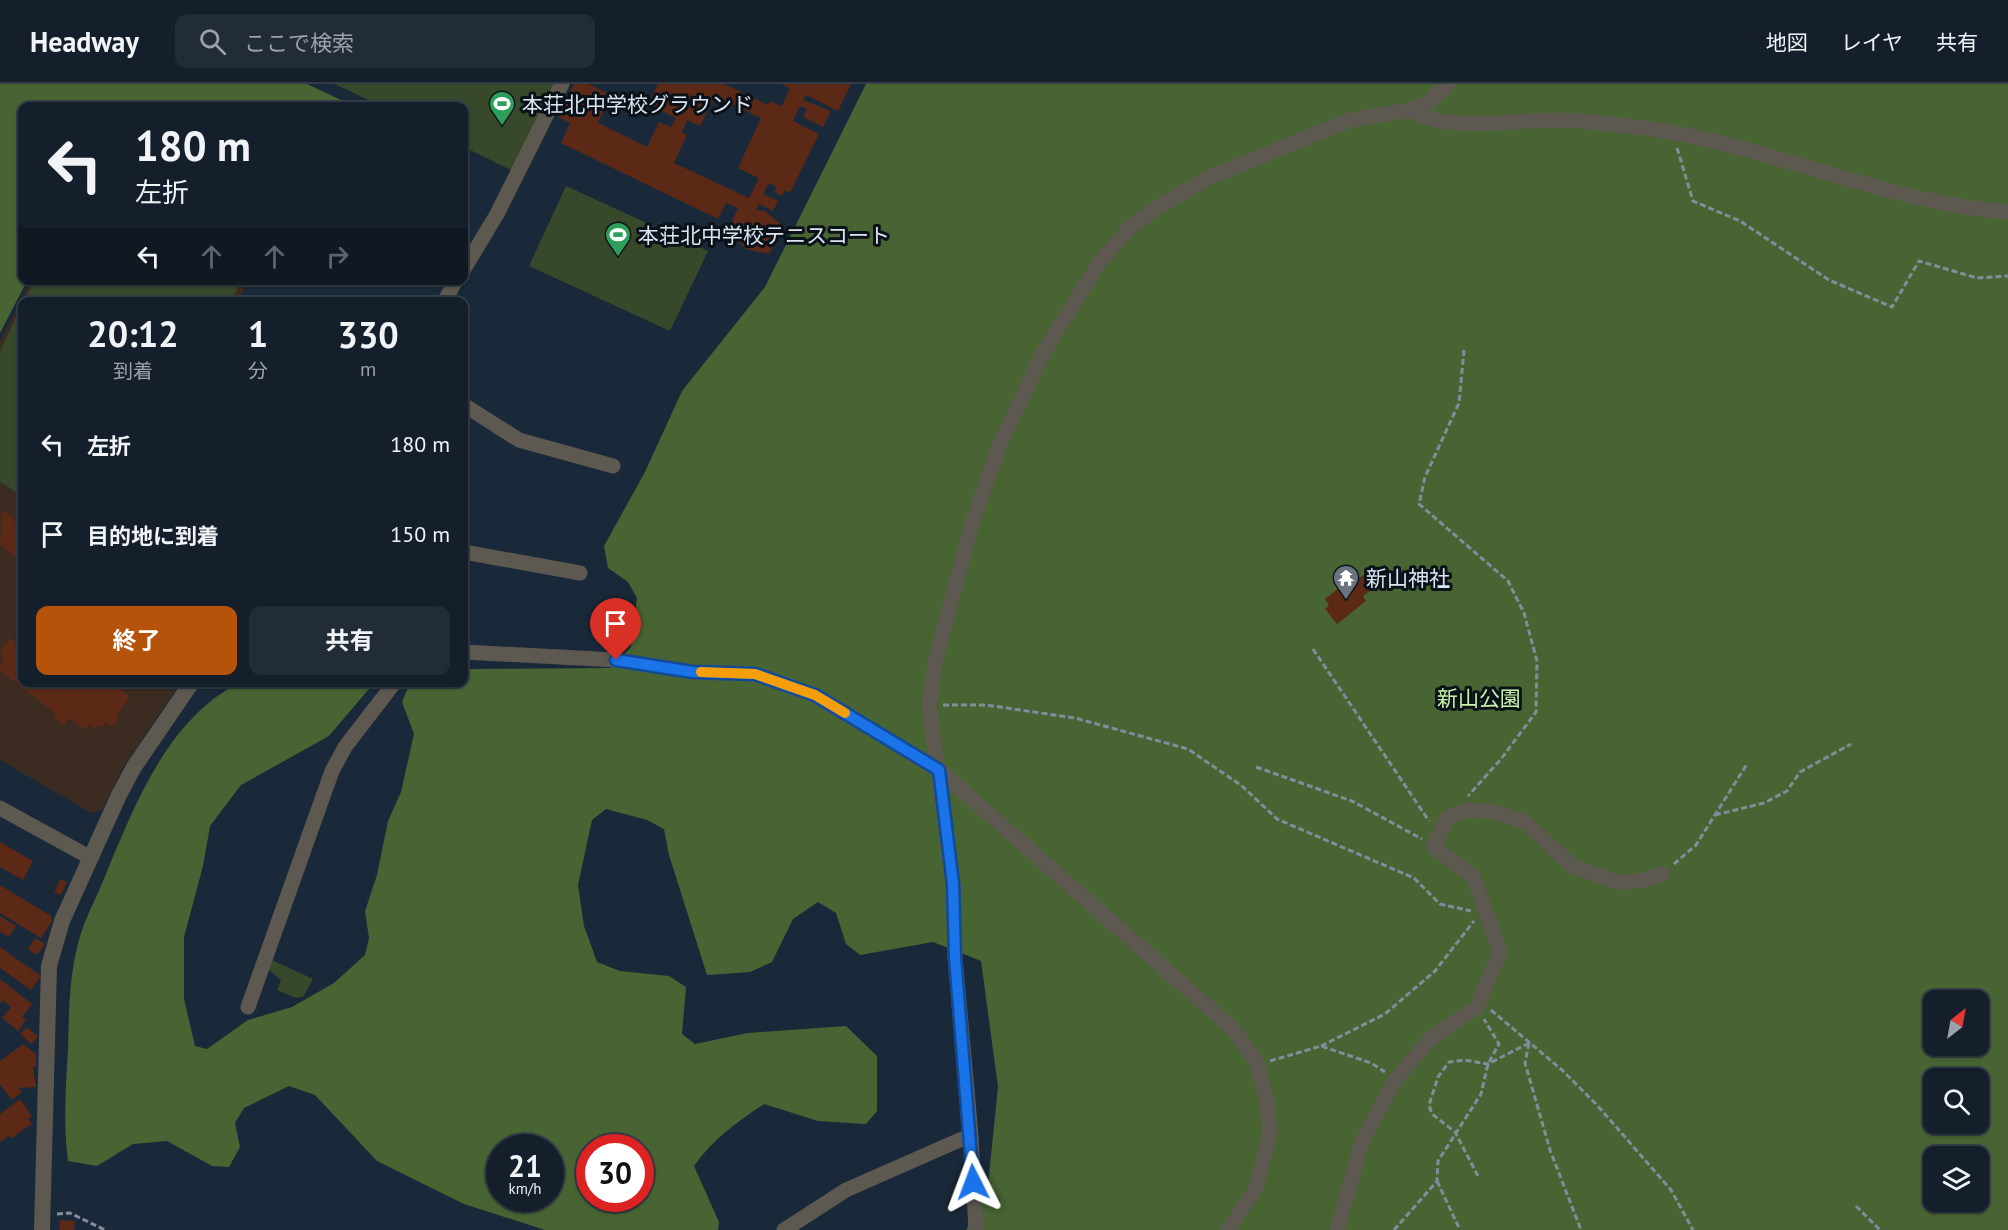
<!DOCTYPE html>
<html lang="ja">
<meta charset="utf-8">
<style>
:root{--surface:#141f2b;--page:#212c37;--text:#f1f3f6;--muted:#9da2a9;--line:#333d47;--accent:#b45309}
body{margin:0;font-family:"PT Sans","Noto Sans JP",sans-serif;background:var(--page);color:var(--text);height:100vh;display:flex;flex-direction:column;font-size:22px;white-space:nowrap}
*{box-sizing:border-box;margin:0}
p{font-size:20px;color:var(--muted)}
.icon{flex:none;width:33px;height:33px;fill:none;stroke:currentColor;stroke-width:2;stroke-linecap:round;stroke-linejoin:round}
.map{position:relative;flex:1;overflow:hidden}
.panel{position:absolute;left:18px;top:213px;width:450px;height:390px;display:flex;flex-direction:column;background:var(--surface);border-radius:12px;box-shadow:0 2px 4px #0004,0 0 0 2px var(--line)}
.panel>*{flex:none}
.hud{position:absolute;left:18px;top:18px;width:450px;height:183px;border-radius:12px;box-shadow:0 2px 4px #0004,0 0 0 2px var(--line);background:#141f2b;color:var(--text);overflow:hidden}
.needle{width:39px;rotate:31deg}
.controls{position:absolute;left:1923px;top:906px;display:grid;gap:12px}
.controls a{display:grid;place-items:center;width:66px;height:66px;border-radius:12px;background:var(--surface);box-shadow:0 2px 4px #0004,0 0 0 2px var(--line);font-size:30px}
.speed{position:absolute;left:486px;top:1050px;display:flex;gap:12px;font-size:30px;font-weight:700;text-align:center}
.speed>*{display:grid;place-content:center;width:78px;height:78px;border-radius:50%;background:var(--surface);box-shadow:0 2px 4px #0004,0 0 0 2px var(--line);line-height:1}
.speed small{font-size:15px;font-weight:400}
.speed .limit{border:9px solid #d22;background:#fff;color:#111}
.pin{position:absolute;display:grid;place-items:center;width:51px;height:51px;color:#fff;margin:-62px -26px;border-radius:50% 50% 50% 0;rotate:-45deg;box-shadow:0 0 6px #0007}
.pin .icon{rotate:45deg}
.me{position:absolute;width:66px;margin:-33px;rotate:357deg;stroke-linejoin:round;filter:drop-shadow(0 0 4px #0008)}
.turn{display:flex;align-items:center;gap:21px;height:126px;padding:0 18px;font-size:27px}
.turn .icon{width:78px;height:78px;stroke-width:2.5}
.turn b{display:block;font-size:42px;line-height:51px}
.lanes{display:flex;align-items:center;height:57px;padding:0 18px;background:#0003;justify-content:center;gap:30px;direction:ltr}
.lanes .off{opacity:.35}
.eta{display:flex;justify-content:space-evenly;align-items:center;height:102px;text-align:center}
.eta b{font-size:36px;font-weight:700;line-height:42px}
.button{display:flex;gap:12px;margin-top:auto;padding:12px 18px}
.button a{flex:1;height:69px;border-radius:12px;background:var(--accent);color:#fff;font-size:24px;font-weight:700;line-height:69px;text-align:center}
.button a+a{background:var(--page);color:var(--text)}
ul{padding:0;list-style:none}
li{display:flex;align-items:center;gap:18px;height:90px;padding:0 18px}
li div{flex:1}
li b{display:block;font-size:22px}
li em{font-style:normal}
header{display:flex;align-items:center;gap:36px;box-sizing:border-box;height:84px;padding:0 30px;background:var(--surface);border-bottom:2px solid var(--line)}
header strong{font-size:28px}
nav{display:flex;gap:33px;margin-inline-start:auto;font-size:21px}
.search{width:420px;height:54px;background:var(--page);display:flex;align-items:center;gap:15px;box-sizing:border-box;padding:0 21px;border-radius:12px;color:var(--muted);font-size:22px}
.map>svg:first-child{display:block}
.education{fill:#3b2b20}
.green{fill:#37492a}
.forest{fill:#486433;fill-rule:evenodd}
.building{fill:#5c2917;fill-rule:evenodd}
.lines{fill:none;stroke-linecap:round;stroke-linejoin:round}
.path{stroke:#808d9a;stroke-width:3;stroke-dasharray:6 3;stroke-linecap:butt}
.minor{stroke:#5d5950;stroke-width:15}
.tertiary{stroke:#5d5950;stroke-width:16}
.route-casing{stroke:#114b97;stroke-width:15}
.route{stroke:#1a73e8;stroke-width:10}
.slow{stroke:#f59e0b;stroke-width:10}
.labels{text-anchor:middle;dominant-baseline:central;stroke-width:6;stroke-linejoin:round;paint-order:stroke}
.poi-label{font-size:21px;fill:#dbe5f0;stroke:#0b1118;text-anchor:start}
.park-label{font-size:21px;fill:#c7f4a8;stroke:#0b1118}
</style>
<header>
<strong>Headway</strong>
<div class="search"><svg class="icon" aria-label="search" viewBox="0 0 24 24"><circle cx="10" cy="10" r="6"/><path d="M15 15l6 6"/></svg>ここで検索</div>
<nav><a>地図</a><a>レイヤ</a><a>共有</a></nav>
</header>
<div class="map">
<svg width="2008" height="1146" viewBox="0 0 2008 1146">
<rect width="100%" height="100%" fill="#1a2939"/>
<path class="education" d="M31,197H245L246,203L237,217L22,218V598L180,599L124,682L102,726L91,729L0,676V257Z"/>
<path class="green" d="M335,0H562L517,89L464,63V22H381Z
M566,102L708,167L670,247L529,182Z
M34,197L240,196V197L232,217H24Z
M22,221V412L0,398V267Z
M272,876L313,895L303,913L296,914L277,906L281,896L269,886Z"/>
<path class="forest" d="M0,0H307L354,22H22V196L27,197L0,249Z
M866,0H2008V1146H966L987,1111L998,1003L981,877L933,858L860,871L846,860L836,829L818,818L793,835L772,878L750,888L707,891L669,771L664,745L647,736L606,725L592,736L578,801L584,842L597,878L620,887L669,892L686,903L682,950L695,960L748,949L846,942L877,972V1027L866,1040L818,1037L764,1020C737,1038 713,1055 694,1082L719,1138L718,1146H545L464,1120L377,1077L315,1011L289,1002L244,1024L235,1039L240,1063L229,1083L212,1082L167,1057L133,1060L97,1082L68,1077C63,1039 66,1002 68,964C69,929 69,894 78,860C83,838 95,817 103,797C133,725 166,636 239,599H374L329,652L241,701L210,742L203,782L184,853V915L195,962L207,965L248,936L292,923L334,899L365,871L369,854L365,827L377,791L388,737L401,708L414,650L402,618L410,599L464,598V586L471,585L611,584L631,563L637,514L628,498L608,484L604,462L645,388L682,307L765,203ZM1934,916H1978V962H1934ZM1934,994H1978V1040H1934ZM500,1064H550V1114H500ZM590,1064H640V1114H590ZM1934,1072H1978V1118H1934Z"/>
<path class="building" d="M574,0H588L611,11L598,39L647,63L659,38L671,43L676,34L648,20L658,0H724L768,21L770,17L782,22L790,4L781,0H851L838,27L806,11L803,16L831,27L823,43L803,33L807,25L800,22L793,37L819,50L790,109L785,106L782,112L774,108L777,103L769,99L763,110L778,117L773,127L759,120L756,126L765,127L783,142L769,170L746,165L727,148L738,124L726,119L718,135L561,59L570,39L558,33ZM715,12L761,34L738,84L759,94L749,114L674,79L687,51L682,49L687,36L700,42Z
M2,426L22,441V478L0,461Z
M1365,490L1375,503L1363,512L1366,517L1337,540L1325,525L1329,521L1325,515L1340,503L1342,504L1351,497L1353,499Z
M10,554L22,563V598H69L79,606L84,598H122L118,604L130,613L116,631L119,634L112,643L106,638L102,644L98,641L95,644L89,640L85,646L69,634L64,641L53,633L55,629L0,587V580L4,575L0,567Z
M0,758L33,777L23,796L0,783Z
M60,795L67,798L61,811L54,808Z
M0,801L51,832L52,837L41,854L0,829Z
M0,832L16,842L9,853L0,848Z
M35,854L45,860L37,871L28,865Z
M0,863L41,892L31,906L0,884Z
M0,895L32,920L22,933L26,936L18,947L2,934L11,923L3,916L0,920Z
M27,943L38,953L31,960L20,950Z
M23,960L36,970V982H33L36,1003L19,1004L22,1008L12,1016L0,1001V977Z
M20,1015L32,1032L28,1035L32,1040L11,1054L9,1052L0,1058V1030Z
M60,1136L75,1137L74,1146H59Z"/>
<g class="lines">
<path class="path" d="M1677,64L1693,117L1740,137L1829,196L1892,223L1919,177L1977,194L2008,192
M1464,266L1459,319L1425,393L1419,420L1508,497L1524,529L1537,577L1536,628L1501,675L1468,712
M1313,565L1429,737
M943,621H986L1075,634L1188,665L1242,702L1277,735L1414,794L1440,820L1471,827
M1256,683L1352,717L1422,755
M1715,731L1764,719L1787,707L1800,688L1851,660
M1674,780L1696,761L1747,680
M1491,926L1562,986L1597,1021L1671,1106L1693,1146
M1529,959L1525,979L1550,1066L1581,1146
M1321,962L1385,930L1435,887L1474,837
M1270,977L1321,962L1371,979L1385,988
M1478,1092L1455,1048L1432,1030L1429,1021L1438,993L1449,978L1464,976L1488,980L1529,959
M1437,1097L1460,1146
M1856,1122L1880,1146
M57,1130L70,1129L105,1146
M1394,1146L1437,1097L1438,1077L1481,1010L1488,980L1499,960L1484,935"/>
<path class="minor" d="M1411,26C1449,50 1514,35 1559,36C1578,36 1598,39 1618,41C1751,52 1875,118 2008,128
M464,185L497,130L562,0
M444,218L456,196
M464,321L519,356L613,382
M464,468L580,489
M464,568L616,576L693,588L755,590L815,611L939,686L1233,945L1257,979L1266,1014L1270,1049L1256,1104L1228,1146
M0,724L91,774
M248,923L332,687L345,663L395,598
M784,1146L846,1106L971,1051
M976,1146L971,1051L955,873L953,800L929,621L936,574L973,436L1000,360L1043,269L1099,179L1130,143L1161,121L1210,93L1350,36L1411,26L1429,18L1448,0
M1337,1146L1362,1057L1396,995L1430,955L1477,923L1500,868L1474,794L1433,762L1448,733L1468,726L1495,728L1525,738L1572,782L1617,798L1640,797L1663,790"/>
<path class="tertiary" d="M42,1146L49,882L62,837L119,711L134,683L192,598"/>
</g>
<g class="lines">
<defs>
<path id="route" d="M616,576L693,588L755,590L815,611L939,686L953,800L955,873L973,1098"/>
</defs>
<use href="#route" class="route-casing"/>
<use href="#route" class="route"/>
<path class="slow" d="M701,588L755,590L815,611L845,629"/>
</g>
<defs>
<symbol id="stadium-pin" viewBox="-11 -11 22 30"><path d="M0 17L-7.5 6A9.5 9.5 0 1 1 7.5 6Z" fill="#2e9e5b" stroke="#0b1118"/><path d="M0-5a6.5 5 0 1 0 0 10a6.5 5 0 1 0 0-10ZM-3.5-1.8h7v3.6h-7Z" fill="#fff"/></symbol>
<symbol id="temple-pin" viewBox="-11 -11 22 30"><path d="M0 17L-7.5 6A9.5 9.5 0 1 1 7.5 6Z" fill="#6b7280" stroke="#0b1118"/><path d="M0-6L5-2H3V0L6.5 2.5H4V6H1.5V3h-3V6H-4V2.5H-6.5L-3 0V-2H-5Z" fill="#fff"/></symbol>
</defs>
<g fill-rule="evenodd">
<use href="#stadium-pin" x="487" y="5" width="30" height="40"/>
<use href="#stadium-pin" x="603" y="136" width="30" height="40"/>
<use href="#temple-pin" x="1331" y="479" width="30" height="40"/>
</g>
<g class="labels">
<g class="poi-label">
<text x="522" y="20">本荘北中学校グラウンド</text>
<text x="638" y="151">本荘北中学校テニスコート</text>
<text x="1366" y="494">新山神社</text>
</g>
<g class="park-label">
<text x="1479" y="614">新山公園</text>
</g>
</g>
</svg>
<div class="controls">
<a><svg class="needle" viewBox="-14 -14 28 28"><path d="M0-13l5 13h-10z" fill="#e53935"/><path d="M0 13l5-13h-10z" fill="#9da2a9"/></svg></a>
<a><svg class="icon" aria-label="search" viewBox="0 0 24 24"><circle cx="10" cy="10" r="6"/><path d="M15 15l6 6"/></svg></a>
<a><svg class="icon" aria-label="layers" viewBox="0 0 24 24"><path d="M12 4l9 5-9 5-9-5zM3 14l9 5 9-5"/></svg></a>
</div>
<div class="speed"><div>21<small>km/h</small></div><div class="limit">30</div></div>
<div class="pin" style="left:616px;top:576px;background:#d93025"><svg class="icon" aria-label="arrive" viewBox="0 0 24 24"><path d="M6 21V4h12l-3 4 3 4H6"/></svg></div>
<svg class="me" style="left:973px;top:1098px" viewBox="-20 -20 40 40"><path d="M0-17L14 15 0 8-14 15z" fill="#1a73e8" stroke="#fff" stroke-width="4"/></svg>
<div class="hud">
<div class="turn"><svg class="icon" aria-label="left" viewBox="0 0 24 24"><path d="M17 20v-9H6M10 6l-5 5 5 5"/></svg><div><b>180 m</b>左折</div></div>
<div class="lanes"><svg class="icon" aria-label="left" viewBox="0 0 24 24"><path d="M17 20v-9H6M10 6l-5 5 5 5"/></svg><svg class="icon off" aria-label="ahead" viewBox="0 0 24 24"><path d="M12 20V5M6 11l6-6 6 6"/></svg><svg class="icon off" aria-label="ahead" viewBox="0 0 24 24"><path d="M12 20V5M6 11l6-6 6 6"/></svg><svg class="icon off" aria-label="right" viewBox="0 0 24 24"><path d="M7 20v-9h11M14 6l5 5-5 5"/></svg></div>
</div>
<section class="panel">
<div class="eta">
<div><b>20:12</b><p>到着</p></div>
<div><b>1</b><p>分</p></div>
<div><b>330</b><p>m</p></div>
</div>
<ul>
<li><svg class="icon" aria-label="left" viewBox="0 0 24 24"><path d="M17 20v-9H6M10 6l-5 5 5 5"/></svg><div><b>左折</b></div><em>180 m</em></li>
<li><svg class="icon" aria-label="arrive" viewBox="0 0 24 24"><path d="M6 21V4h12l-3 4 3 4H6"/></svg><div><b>目的地に到着</b></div><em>150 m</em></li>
</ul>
<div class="button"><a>終了</a><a>共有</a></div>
</section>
</div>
